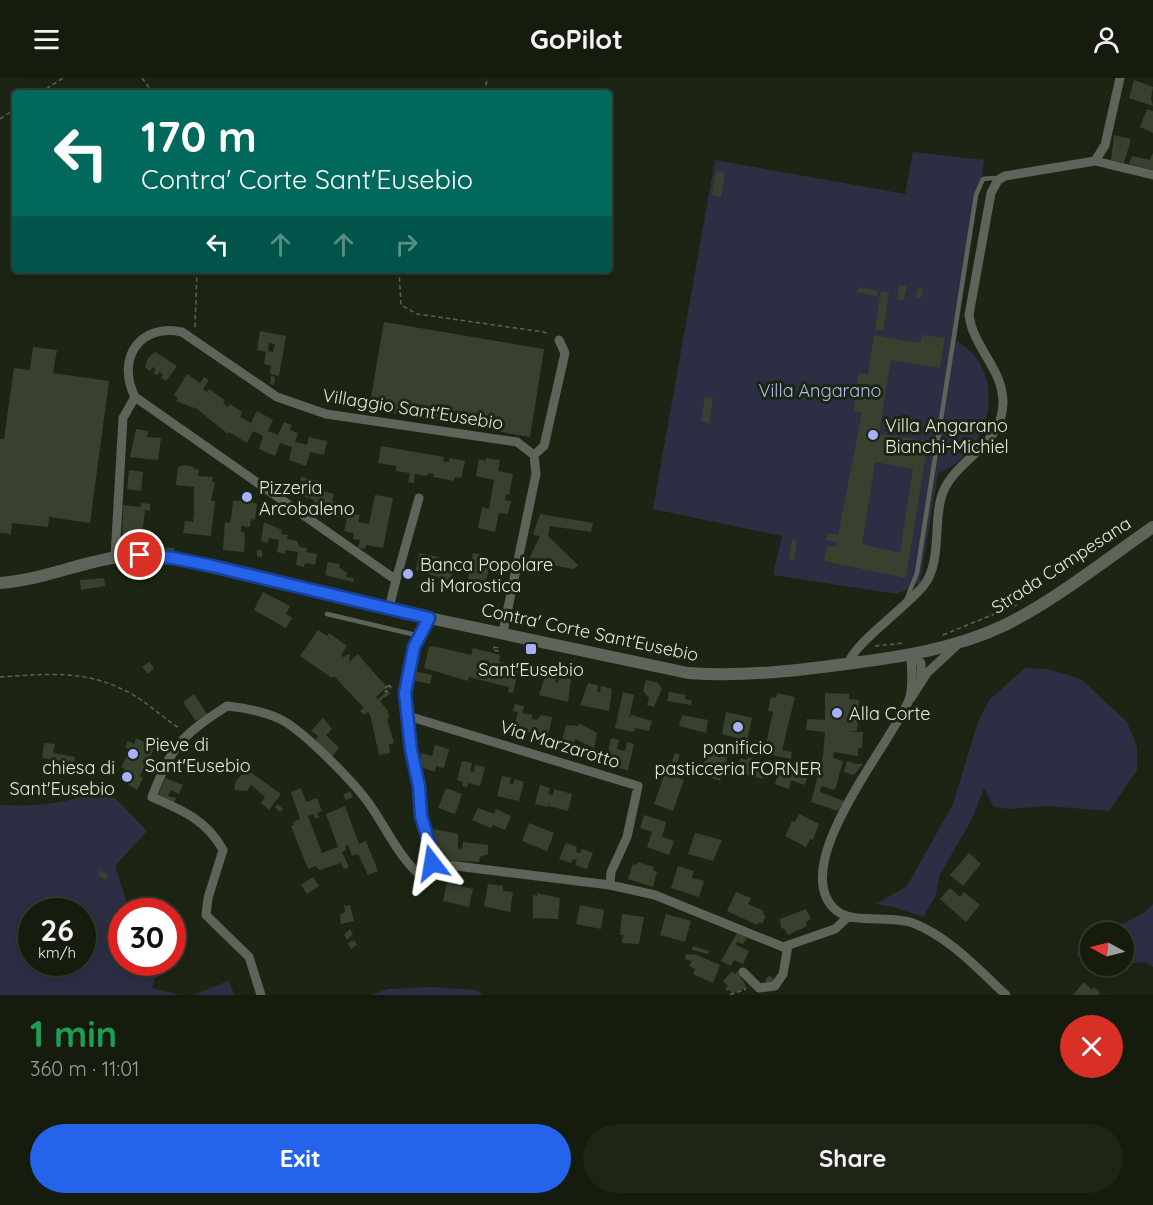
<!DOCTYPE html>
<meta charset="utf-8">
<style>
:root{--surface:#151c0e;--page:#1e2517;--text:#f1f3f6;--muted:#9da19e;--line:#343a2e;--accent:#2563eb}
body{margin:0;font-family:Quicksand,sans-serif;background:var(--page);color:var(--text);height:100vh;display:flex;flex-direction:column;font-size:22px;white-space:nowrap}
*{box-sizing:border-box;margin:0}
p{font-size:20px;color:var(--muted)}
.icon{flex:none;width:33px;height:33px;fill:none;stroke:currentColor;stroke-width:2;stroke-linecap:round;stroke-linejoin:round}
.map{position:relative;height:917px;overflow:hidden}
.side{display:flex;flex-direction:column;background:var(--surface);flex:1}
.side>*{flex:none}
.top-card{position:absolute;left:12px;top:12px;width:600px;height:183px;border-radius:6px;box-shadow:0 3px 15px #0003,0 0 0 2px var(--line);background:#00695c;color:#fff;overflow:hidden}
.needle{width:39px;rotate:277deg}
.fabs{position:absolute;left:1080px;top:844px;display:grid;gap:12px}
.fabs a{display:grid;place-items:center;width:54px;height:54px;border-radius:50%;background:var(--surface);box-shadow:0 3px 15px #0003,0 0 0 2px var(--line);font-size:30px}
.speed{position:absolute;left:18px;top:820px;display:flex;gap:12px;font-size:30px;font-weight:700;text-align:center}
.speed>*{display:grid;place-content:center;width:78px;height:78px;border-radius:50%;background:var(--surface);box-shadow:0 3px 15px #0003,0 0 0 2px var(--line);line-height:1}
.speed small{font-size:15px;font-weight:400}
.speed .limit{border:9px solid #d22;background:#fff;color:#111}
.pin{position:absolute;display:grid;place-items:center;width:51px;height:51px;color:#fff;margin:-26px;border:3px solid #fff;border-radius:50%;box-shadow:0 2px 6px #0007}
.me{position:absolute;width:66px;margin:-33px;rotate:346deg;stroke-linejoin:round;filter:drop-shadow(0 0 4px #0008)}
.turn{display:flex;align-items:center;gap:21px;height:126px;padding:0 30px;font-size:27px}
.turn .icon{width:78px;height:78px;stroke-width:2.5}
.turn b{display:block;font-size:42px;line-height:51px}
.lanes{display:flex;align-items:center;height:57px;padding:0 30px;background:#0003;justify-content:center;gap:30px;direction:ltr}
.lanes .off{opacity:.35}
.round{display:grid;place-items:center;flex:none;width:63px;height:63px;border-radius:32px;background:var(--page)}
.summary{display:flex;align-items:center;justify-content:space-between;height:102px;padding:0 30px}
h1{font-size:36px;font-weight:700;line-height:45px;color:#1e9e55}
.primary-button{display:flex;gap:12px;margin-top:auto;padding:12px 30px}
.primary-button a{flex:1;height:69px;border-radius:36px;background:var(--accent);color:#fff;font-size:24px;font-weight:700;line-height:69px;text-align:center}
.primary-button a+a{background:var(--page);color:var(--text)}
header{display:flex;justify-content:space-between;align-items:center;height:78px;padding:0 30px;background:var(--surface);font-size:27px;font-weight:700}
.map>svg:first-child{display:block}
.green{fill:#2c2f44;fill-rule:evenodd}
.building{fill:#38412e;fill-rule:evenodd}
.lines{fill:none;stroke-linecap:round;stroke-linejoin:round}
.path{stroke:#5b6353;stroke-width:1.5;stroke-dasharray:4.5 3;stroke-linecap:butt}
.service{stroke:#5e6459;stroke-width:4.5}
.minor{stroke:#5e6459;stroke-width:9}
.tertiary{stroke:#5e6459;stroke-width:12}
.route-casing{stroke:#184099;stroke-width:15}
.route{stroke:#2563eb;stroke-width:10}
.poi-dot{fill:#a6b1fc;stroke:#1c2513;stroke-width:2}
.labels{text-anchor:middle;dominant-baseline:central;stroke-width:6;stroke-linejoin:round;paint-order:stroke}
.park-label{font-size:18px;fill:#b3bbed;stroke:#1c2513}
.street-label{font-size:18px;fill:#e3e9dd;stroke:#1c2513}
.poi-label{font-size:18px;fill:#e3e9dd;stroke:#1c2513;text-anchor:start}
</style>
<header><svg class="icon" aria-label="menu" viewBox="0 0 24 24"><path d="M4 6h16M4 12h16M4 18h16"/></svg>GoPilot<svg class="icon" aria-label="person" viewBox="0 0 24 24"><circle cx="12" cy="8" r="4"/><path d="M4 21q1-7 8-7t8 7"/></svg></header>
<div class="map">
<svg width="1153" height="917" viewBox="0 0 1153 917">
<rect width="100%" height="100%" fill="#1c2513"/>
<path class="green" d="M913,74L984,82L956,263C1011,292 991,377 938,395L920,505L897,516L773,497L782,458L653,431L715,82L905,116Z
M1025,590L1047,591L1081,601L1127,644L1137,669V692L1109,733L1047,728L1009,731L994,729L984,710L971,743L940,796L936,817L923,839L894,829L876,826L907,808L953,726L977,647L989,622Z
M106,711L147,753L115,788L127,825L142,834H122V885H160L152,910L180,917H0V727C43,729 66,725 106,711ZM32,834H82V885H32Z
M1153,826V889L1146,884L1124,886V855H1104L1142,836Z
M1090,864V888H1103L1092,893L1076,876Z
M228,903L235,917H193Z
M430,909L476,912L483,917H371L388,911Z"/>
<path class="building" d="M1134,2L1153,9L1151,20L1153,28L1129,20Z
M1147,31L1153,33V55L1140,49Z
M1114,57L1131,61L1124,85L1111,82Z
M1153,75V92L1129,86L1132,78L1150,82Z
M716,93L725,95L721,119L712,117Z
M899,207L907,208L904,222L897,221Z
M858,209L878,213L877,218L857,214Z
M918,210L923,211L921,220L916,219Z
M881,213L889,214L883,253L875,252Z
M384,244L544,271L530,359L369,331Z
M260,253L286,258L279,298L270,296L271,288L264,286L266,274L257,272ZM269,265L275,266L273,274L268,273Z
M874,257L920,265L922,257L945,260L940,290L891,282L888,299L879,356L928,363L906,500L824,483L827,468L836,469L837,464L826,462L828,455L838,457L862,335L853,333L859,295L868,296ZM875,384L913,391L900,475L862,466Z
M33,269L57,272L53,295L109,303L90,445L49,439L48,449L12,445L11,456L0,455V361H4L14,290L30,292Z
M155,274L177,288L166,303L161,300L163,297L160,294L157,297L153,295L156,291L153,289L150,293L145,289L148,280Z
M187,296L200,305L204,299L209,302L203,311L207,314L209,311L225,322L223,325L228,329L230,326L242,334L240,339L251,345L257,333L273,342L268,353L278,357L284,344L292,347L290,352L298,355L295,364L307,367L309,359L327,363L324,377L310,374L306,388L289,382L292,369L280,365L275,378L259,371L263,358L253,353L247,365L229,354L228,356L197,331L176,323L178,320L174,317Z
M271,298L275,299L274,307L270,306Z
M705,319L713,320L709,346L701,343Z
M136,351L148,353L147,359L161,360L158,382L130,379Z
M381,368L444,379L443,383L449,384L450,380L465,383L461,400L455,399L454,403L433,399L434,396L428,395L427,398L415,396L414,405L408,404L410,395L396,393V388L378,385Z
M486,380L500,382L498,393L513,396L509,417L506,416L505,422L511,423L508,436L499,435L495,454L478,450L482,429L489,431L494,402L476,398L479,381L486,383Z
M185,387L194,389V391L199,392L198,398L213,399L212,404H215L211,423H215L211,458L183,455L185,443L193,444L194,436V409L176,407L178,389Z
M129,392L143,394L141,413L127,411Z
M301,399L314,402L318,404L317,411L334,416L332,423L349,428L348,435L360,437L358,444L369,446L375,417L393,420L383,470L366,467L365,471L358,470L360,462L353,461L354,455L344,453L347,440L329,437L330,434L325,431L313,429L314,422L298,416Z
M245,422L257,426L255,442L251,441L250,449L241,448V454H244L245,459L244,474L223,472L225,444L230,445L231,441L233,423Z
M141,425L150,426V433L145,432L140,472L122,470L123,427L141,429Z
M540,436L593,445L591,454L550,448L548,458L578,487L574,491L528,483L540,458L533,457Z
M264,444L282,452L281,456L288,457L287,461L297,463L300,469L307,470L306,474L317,476L315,487L305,485L304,489L296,487L298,474L285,472V476L277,474L279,462L269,460L268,465L261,463Z
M792,462L797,463L794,482H789Z
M166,469L175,470L173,476L165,474Z
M257,472H262V479L257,478Z
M419,475L439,479L438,484L454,488L451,503L416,492Z
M473,475L491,479L485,510L467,506Z
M328,484L340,486L339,489L347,495L346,499L354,500L353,504L325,497Z
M104,500L105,508L81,512L80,502Z
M263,514L290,528L286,536L292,540L286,550L254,532Z
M318,552L327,558L329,555L347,568L341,577L343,579L350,576L349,584L358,576L376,597L387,609L376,619L378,621L387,613L391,615L380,623L388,633L389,640L387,641L394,665L389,666L390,675L379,677L370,636L368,634L364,637L360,633L364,630L334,598L332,600L300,578Z
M433,568L471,577L473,570L500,577L499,584L510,586L511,582L520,584L513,615L508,614L509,609L469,599L468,603L424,590L429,569Z
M149,584L154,590L148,596L142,589Z
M414,593L432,597L430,606L412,602Z
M546,595L557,598L555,604L558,605L559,599L571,601L568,624L539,617Z
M646,602L658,605L662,611L654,629L647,627L649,620L643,613Z
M588,605L598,607L597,614H600L601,608L612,611L609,633L580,627Z
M623,614L634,617L629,640L632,637L652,643L649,653L635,650L634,654L615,650Z
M669,614L686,617L685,621L692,623L691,627L667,623Z
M777,615L795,619L782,672L792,674L791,681L772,677L774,672L765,670L773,634L768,633L771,619L776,620Z
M825,615L849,616V621L859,622L857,653L848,654H863L862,670H858V678L834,674L833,680L843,683L836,709L834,712L822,708L820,711V714L844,723L838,733L811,724L823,678L825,654L806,652L807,641L825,642Z
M194,616L207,636L196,643L183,624Z
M515,626L524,628L522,635L532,637V641L537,642L541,637L552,639L548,659L514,650L518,634L513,633Z
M726,634L752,640L747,663L722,656Z
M682,637L708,642L706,655L679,648Z
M323,640L332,651L326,657L339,670L330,681L316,668L319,665L316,662L318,658L311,653Z
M579,645L597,655L594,670L575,661L574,665L562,662L566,647L578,648Z
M136,660L155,669L140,698L143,700L137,712L120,701L125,691L121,689L130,672L125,669L128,663L134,666Z
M611,660L619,662L617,671L625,673L627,664L634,666L628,692L605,687Z
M755,662L764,665L762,675L754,673Z
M44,665L55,666L53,675L75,679L74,685L42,680Z
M435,667L449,671L444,690L436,688L435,694L418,688L422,675L432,678Z
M708,671L728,677L720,703L700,696Z
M675,675L680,677L677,685L672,684Z
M748,679L765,684L763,701L736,694L741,680L747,682Z
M462,683L472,685L470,693L474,694L475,687L485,689L480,708L468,705L467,709L462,708L463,704L457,702Z
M847,683L856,686H863L854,697L844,694Z
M782,685L811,694L804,707L791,702L789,711L775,706Z
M246,691L281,716L269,732L261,725L265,719L251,707L247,713L234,712L236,703Z
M665,695L684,702L673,733L654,726Z
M502,698L511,700L510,706H513L515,701L524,704L519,723L497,718Z
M165,700L183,707L179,716L171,712L168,718L176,720L173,727L157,720Z
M540,707L550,710L548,716L553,717L554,711L572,716L568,733L549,728L550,722L548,729L535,726Z
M301,710L306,724L317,720L322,733L317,735L319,739L315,741L314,736L308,738L322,775L338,769L326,736L345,728L359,766L366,763L378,793L368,797L358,776L352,778L348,767L345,768L346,772L342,774L349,789L344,791L341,785L320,792L315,788L308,791L291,748L294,747L293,744L300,741L291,714Z
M446,710L462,716L455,736L438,730Z
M350,713L353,719L346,722L343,717Z
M278,726L283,731L280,734L275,729Z
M478,730L494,736L496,731L511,738L505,752L493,747L491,750L472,742Z
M799,736L819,746L813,762L810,761L806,769L785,758L792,743L795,744Z
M644,737L666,744L662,759L674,763L669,777L647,769L652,754L640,750Z
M529,745L554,755L547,773L522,763Z
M434,751L458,756V770L462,771L463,764L488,767V776L480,779L479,784L445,782V775L433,772Z
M695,755L722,762L713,783L688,776Z
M566,765L577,769L576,774L580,775L582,771L593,775L587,791L575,787L577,782L573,781L571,785L559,781Z
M969,775L981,786L963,808L950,797Z
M638,784L654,789L653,792L657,794L653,809L628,801L633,786L637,787Z
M678,788L694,793L692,800L704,803L699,819L671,810Z
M100,792L109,797L106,802L98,797Z
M313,799L319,808L307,816L301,807Z
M447,805L473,811L469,829L443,823Z
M488,806L503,808V813L513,814L510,834L484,828Z
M950,810L960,819L964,814L980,827L966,844L940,821Z
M736,814L751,820L748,826L764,833L763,836L766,838L762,846L759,844L757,847L727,833Z
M537,815L560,820L558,841L533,840V817L537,818Z
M350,827L354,843L341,846L340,837L345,834L344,828Z
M580,827L604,832L601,851L576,846Z
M806,831L811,841L806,844L807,848L788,857L784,850L781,851L780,841Z
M622,836L644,839L639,866L622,865L623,857H620Z
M666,836L691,843L685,864L660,857Z
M350,851L353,856L347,862L344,857Z
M737,855L747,860L743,866L737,864L736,867L749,873L743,886L734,882L731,888L721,883Z
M354,862L357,867L351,871L348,865Z
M693,868L709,873L708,876L692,872Z
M686,876L697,877L720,887L713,905L693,896L695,891L689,888L692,883L685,881Z
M732,893L735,896L737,893L747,910L731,916L730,912L726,913V909L728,908L723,903Z
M769,897L775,902L771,907L765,903Z
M1084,904L1092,912L1094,909L1100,914L1098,917H1073Z"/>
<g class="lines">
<path class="path" d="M142,0L153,15
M40,15L63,0
M485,15L487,0
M0,41L15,31
M399,192L401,227L417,236L544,254L549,257
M195,249L197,192
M943,557L1019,526
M875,568L903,565
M494,569L499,570L498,573L493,572Z
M0,599C49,596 85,591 130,615C148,625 162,639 179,650
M389,607L391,609L386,614L384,612Z
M730,917L746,911"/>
<path class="service" d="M907,520L917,495L976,117L983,101L992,100L998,102
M327,536L420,558"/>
<path class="minor" d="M1095,83L1153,97
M534,377L544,368L565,275L559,262
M115,479L123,340L135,319
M396,502L419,420
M389,530L396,502L135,319C116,281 139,245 182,254L277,319L326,336L517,364L534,377L536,396L503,554
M911,577C911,590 914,609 909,622C890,667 784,791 837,833C853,846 891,837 913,845C949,859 978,891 1006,917
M911,577L921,585V601
M848,586C855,564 907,529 924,507C943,482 932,442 943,414C958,379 1002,368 1003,325C1003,290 973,270 969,237L991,115L998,102L1005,98L1095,83L1105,67L1120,0
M911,620L927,595L956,568
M408,638L638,708L627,759L611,794L610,807
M432,785L610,807L655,817L783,869L835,851L848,839
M743,894L759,910L775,908L783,896L788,868
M261,917L249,879L206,837L208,820L223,772C207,742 182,732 152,719C172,667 181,658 227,628C246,630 263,633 280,641C303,652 358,708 372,730C387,752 400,780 420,797L432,793V774L421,738L419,708L411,672L405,615L414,569L429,540"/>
<path class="tertiary" d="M0,505C42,502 78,485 118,479C137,477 155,478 173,480L429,540L688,595C742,599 793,593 846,586C900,579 955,571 1005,547C1057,521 1105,482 1153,449"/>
</g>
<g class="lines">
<defs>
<path id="route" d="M140,477L173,480L212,488L429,540L414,569L405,615L411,672L419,708L421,738L432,774V785"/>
</defs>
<use href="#route" class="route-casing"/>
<use href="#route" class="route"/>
</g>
<g class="poi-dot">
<circle cx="873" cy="357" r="6"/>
<circle cx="247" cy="419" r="6"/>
<circle cx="408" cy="496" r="6"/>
<rect x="525" y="565" width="12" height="12" rx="3"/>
<circle cx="837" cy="635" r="6"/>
<circle cx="738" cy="649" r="6"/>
<circle cx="133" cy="676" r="6"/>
<circle cx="127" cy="699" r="6"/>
</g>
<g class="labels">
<g class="park-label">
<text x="820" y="312">Villa Angarano</text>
</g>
<g class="street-label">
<text transform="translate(413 331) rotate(9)">Villaggio Sant'Eusebio</text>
<text transform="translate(1061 487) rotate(-33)">Strada Campesana</text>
<text transform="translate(590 554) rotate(12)">Contra' Corte Sant'Eusebio</text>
<text transform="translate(560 666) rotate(17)">Via Marzarotto</text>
</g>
<g class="poi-label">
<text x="885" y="347">Villa Angarano<tspan x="885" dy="21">Bianchi-Michiel</tspan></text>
<text x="259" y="409">Pizzeria<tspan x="259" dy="21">Arcobaleno</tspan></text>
<text x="420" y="486">Banca Popolare<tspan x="420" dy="21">di Marostica</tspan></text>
<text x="531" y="591" text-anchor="middle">Sant'Eusebio</text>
<text x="849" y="635">Alla Corte</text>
<text x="145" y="666">Pieve di<tspan x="145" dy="21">Sant'Eusebio</tspan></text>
<text x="738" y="669" text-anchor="middle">panificio<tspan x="738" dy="21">pasticceria FORNER</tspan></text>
<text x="115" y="689" text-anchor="end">chiesa di<tspan x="115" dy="21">Sant'Eusebio</tspan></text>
</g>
</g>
</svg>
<div class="fabs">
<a><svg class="needle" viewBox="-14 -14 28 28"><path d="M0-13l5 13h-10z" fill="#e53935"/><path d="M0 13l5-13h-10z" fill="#9da19e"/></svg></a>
</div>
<div class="speed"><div>26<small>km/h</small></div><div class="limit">30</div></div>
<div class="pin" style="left:140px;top:477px;background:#d93025"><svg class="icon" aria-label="arrive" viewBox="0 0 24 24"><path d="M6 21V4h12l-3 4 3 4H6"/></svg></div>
<svg class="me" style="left:432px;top:785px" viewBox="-20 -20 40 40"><path d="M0-17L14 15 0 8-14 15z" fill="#2563eb" stroke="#fff" stroke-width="4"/></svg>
<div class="top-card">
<div class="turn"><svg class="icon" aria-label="left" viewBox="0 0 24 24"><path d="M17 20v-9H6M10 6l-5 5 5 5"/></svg><div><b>170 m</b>Contra' Corte Sant'Eusebio</div></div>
<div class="lanes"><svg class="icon" aria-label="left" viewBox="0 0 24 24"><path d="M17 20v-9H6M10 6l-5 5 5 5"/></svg><svg class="icon off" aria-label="ahead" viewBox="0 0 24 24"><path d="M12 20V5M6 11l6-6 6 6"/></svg><svg class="icon off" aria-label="ahead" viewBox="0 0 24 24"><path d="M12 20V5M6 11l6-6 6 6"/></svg><svg class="icon off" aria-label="right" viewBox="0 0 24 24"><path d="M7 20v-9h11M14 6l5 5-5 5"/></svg></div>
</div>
</div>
<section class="side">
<div class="summary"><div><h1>1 min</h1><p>360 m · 11:01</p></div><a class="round" style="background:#d93025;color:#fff"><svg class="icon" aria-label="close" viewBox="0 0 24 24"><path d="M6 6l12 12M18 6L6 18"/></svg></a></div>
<div class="primary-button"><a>Exit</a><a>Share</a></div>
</section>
